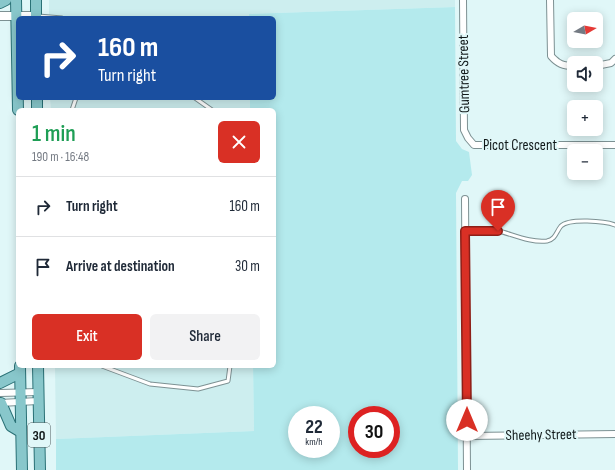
<!DOCTYPE html>
<meta charset="utf-8">
<style>
:root{--surface:#fff;--page:#f2f2f3;--text:#1f2937;--muted:#747a83;--line:#e0e1e3;--accent:#d93025}
body{margin:0;font-family:"Sofia Sans Condensed",sans-serif;background:var(--page);color:var(--text);height:100vh;display:flex;flex-direction:column;font-size:15px;white-space:nowrap}
*{box-sizing:border-box;margin:0}
p{font-size:13px;color:var(--muted)}
.icon{flex:none;width:22px;height:22px;fill:none;stroke:currentColor;stroke-width:2;stroke-linecap:round;stroke-linejoin:round}
.map{position:relative;flex:1;overflow:hidden}
.details{position:absolute;left:16px;top:108px;width:260px;height:260px;display:flex;flex-direction:column;background:var(--surface);border-radius:6px;box-shadow:0 2px 10px #0003}
.details>*{flex:none}
.top-card{position:absolute;left:16px;top:16px;width:260px;height:84px;border-radius:6px;box-shadow:0 2px 10px #0003;background:#1a4fa0;color:#fff;overflow:hidden}
.needle{width:26px;rotate:80deg}
.tools{position:absolute;left:567px;top:12px;display:grid;gap:8px}
.tools a{display:grid;place-items:center;width:36px;height:36px;border-radius:6px;background:var(--surface);box-shadow:0 2px 10px #0003;font-size:20px}
.speed{position:absolute;left:288px;top:406px;display:flex;gap:8px;font-size:20px;font-weight:700;text-align:center}
.speed>*{display:grid;place-content:center;width:52px;height:52px;border-radius:50%;background:var(--surface);box-shadow:0 2px 10px #0003;line-height:1}
.speed small{font-size:10px;font-weight:400}
.speed .limit{border:6px solid #d22;background:#fff;color:#111}
.pin{position:absolute;display:grid;place-items:center;width:34px;height:34px;color:#fff;margin:-41px -17px;border-radius:50% 50% 50% 0;rotate:-45deg;box-shadow:0 0 4px #0007}
.pin .icon{rotate:45deg}
.me{position:absolute;width:44px;margin:-22px;rotate:0deg;stroke-linejoin:round;filter:drop-shadow(0 0 3px #0008)}
.turn{display:flex;align-items:center;gap:14px;height:84px;padding:0 16px;font-size:18px}
.turn .icon{width:52px;height:52px;stroke-width:2.5}
.turn b{display:block;font-size:28px;line-height:34px}
.round{display:grid;place-items:center;flex:none;width:42px;height:42px;border-radius:6px;background:var(--page)}
.head{display:flex;align-items:center;justify-content:space-between;height:68px;padding:0 16px}
h1{font-size:24px;font-weight:600;line-height:30px;color:#1e9e55}
.primary-button{display:flex;gap:8px;margin-top:auto;padding:8px 16px}
.primary-button a{flex:1;height:46px;border-radius:6px;background:var(--accent);color:#fff;font-size:16px;font-weight:600;line-height:46px;text-align:center}
.primary-button a+a{background:var(--page);color:var(--text)}
ul{padding:0;list-style:none}
li{display:flex;align-items:center;gap:12px;height:60px;padding:0 16px;border-top:1px solid var(--line)}
li div{flex:1}
li b{display:block;font-size:15px}
li em{font-style:normal}
.map>svg:first-child{display:block}
.built{fill:#cdeeef}
.green{fill:#b4eaed;fill-rule:evenodd}
.lines{fill:none;stroke-linecap:round;stroke-linejoin:round}
.service-casing{stroke:#7d9193;stroke-width:5}
.minor-casing{stroke:#7d9193;stroke-width:8}
.tertiary-casing{stroke:#7d9193;stroke-width:10}
.primary-casing{stroke:#2a7176;stroke-width:12}
.service{stroke:#fff;stroke-width:3}
.minor{stroke:#fff;stroke-width:6}
.tertiary{stroke:#fff;stroke-width:8}
.primary{stroke:#88c7cb;stroke-width:10}
.route-casing{stroke:#8d1f18;stroke-width:10}
.route{stroke:#d93025;stroke-width:7}
.labels{text-anchor:middle;dominant-baseline:central;stroke-width:4;stroke-linejoin:round;paint-order:stroke}
.shield{fill:#e0f7f8;stroke:#4e5b5c;stroke-width:1}
.shield-label{font-size:14px;font-weight:bold;fill:#101819}
.street-label{font-size:15px;fill:#101819;stroke:#e0f7f8}
</style>
<div class="map">
<svg width="615" height="470" viewBox="0 0 615 470">
<rect width="100%" height="100%" fill="#e0f7f8"/>
<path class="built" d="M49,0H455V7L249,14V18H49Z
M50,98H250V110H51Z
M55,366H253L254,431L56,439Z"/>
<path class="green" d="M455,7L456,141L462,149L469,152L472,175L468,181H462L456,193L458,470H56V439L254,431L253,366H274V110H250V98H274V18H249V14ZM297,415H331V449H297ZM357,415H391V449H357Z"/>
<g class="lines">
<defs>
<path id="service" d="M38,16L62,18
M195,98L212,110
M72,110L76,98
M465,231C476,231 489,229 499,231C514,235 531,243 547,241C556,239 556,232 561,226C569,218 605,221 615,225
M102,366L150,384L198,389L228,381L230,366"/>
<path id="minor" d="M463,0L464,130L468,138L474,145H615
M550,0L551,56C558,64 563,66 574,66
M596,66L611,63L615,59
M465,199L467,470
M0,393L38,392
M0,403L38,401
M467,436L615,434"/>
<path id="tertiary" d="M0,16H36"/>
<path id="primary" d="M16,0L18,110
M36,0V18
M0,3L6,0
M37,98V110
M20,366L22,470
M38,366L40,470
M0,383L20,373
M1,403L11,426L21,432"/>
</defs>
<use href="#service" class="service-casing"/>
<use href="#minor" class="minor-casing"/>
<use href="#tertiary" class="tertiary-casing"/>
<use href="#primary" class="primary-casing"/>
<use href="#service" class="service"/>
<use href="#minor" class="minor"/>
<use href="#tertiary" class="tertiary"/>
<use href="#primary" class="primary"/>
</g>
<g class="lines">
<defs>
<path id="route" d="M467,420L465,231H498"/>
</defs>
<use href="#route" class="route-casing"/>
<use href="#route" class="route"/>
</g>
<g class="labels">
<rect class="shield" x="28" y="423" width="22" height="24" rx="3"/>
<g class="shield-label">
<text x="39" y="435">30</text>
</g>
<g class="street-label">
<text transform="translate(464 74) rotate(-91)">Gumtree Street</text>
<text x="520" y="145">Picot Crescent</text>
<text transform="translate(541 435) rotate(-1)">Sheehy Street</text>
</g>
</g>
</svg>
<div class="tools">
<a><svg class="needle" viewBox="-14 -14 28 28"><path d="M0-13l5 13h-10z" fill="#e53935"/><path d="M0 13l5-13h-10z" fill="#747a83"/></svg></a>
<a><svg class="icon" aria-label="sound" viewBox="0 0 24 24"><path d="M4 9h4l5-4v14l-5-4H4zM17 9q2 3 0 6"/></svg></a>
<a>+</a>
<a>−</a>
</div>
<div class="speed"><div>22<small>km/h</small></div><div class="limit">30</div></div>
<div class="pin" style="left:498px;top:231px;background:#d93025"><svg class="icon" aria-label="arrive" viewBox="0 0 24 24"><path d="M6 21V4h12l-3 4 3 4H6"/></svg></div>
<svg class="me" style="left:467px;top:420px" viewBox="-20 -20 40 40"><circle r="19" fill="#fff"/><path d="M0-13L10 11 0 6-10 11z" fill="#d93025"/></svg>
<div class="top-card">
<div class="turn"><svg class="icon" aria-label="right" viewBox="0 0 24 24"><path d="M7 20v-9h11M14 6l5 5-5 5"/></svg><div><b>160 m</b>Turn right</div></div>
</div>
<section class="details">
<div class="head"><div><h1>1 min</h1><p>190 m · 16:48</p></div><a class="round" style="background:#d93025;color:#fff"><svg class="icon" aria-label="close" viewBox="0 0 24 24"><path d="M6 6l12 12M18 6L6 18"/></svg></a></div>
<ul>
<li><svg class="icon" aria-label="right" viewBox="0 0 24 24"><path d="M7 20v-9h11M14 6l5 5-5 5"/></svg><div><b>Turn right</b></div><em>160 m</em></li>
<li><svg class="icon" aria-label="arrive" viewBox="0 0 24 24"><path d="M6 21V4h12l-3 4 3 4H6"/></svg><div><b>Arrive at destination</b></div><em>30 m</em></li>
</ul>
<div class="primary-button"><a>Exit</a><a>Share</a></div>
</section>
</div>
